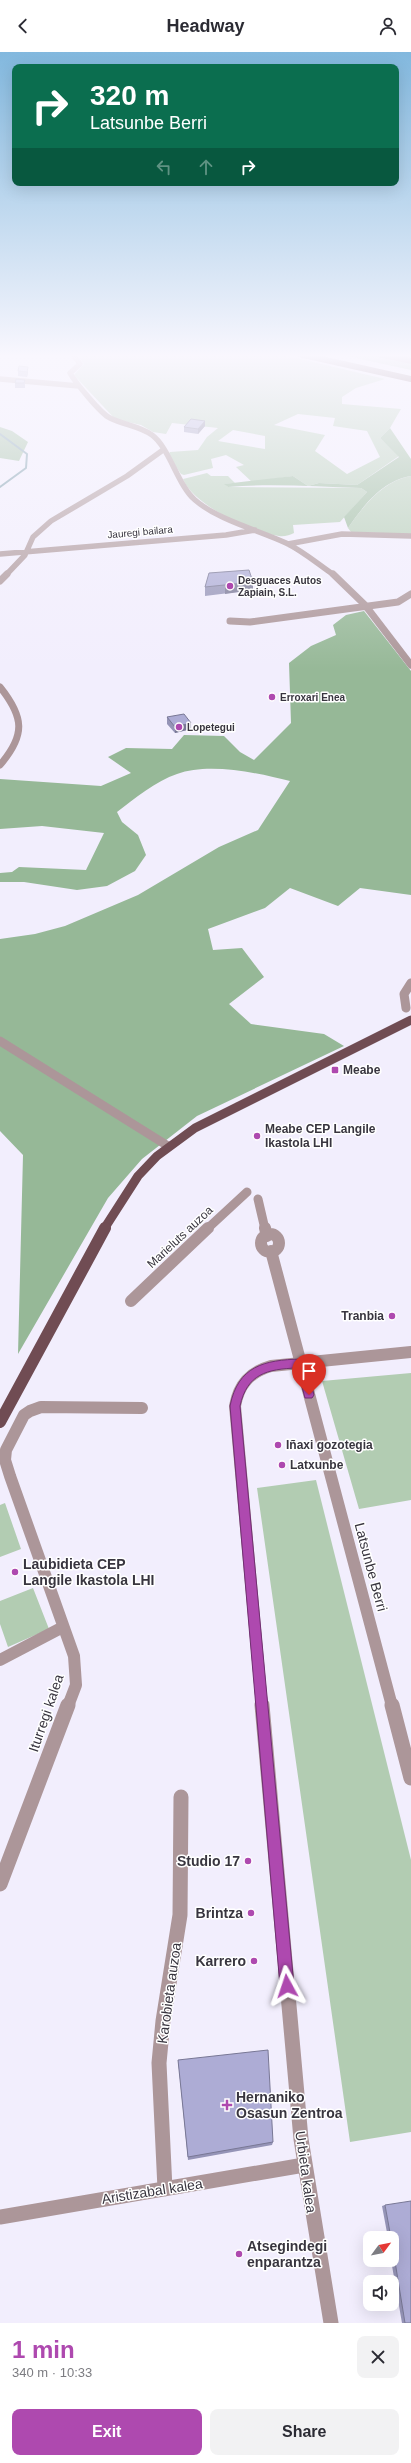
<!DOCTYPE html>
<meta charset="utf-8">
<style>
:root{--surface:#fff;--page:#f2f2f3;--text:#2b2b33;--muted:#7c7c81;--accent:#ae49af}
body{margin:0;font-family:Helvetica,sans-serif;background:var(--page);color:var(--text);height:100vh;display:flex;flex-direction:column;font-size:15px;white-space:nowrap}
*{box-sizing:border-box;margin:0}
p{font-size:13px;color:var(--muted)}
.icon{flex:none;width:22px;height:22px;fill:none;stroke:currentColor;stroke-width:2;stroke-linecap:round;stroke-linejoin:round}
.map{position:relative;height:2271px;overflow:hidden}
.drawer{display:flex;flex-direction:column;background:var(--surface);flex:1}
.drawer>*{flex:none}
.guide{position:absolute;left:12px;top:12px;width:387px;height:122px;border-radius:8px;box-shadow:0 4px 16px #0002;background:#0b6e4f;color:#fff;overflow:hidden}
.needle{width:26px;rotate:58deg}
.buttons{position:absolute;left:363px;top:2179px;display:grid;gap:8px}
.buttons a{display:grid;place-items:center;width:36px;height:36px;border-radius:8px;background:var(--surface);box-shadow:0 4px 16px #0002;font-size:20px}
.pin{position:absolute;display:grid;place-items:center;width:34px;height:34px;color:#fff;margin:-41px -17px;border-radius:50% 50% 50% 0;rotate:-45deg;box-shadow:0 0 4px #0007}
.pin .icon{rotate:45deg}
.me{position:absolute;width:44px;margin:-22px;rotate:355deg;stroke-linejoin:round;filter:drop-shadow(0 0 3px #0008)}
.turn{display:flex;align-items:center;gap:14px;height:84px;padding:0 12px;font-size:18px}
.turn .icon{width:52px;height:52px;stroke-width:2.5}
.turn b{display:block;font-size:28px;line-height:34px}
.lanes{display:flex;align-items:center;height:38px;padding:0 12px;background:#0003;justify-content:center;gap:20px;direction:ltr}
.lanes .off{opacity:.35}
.round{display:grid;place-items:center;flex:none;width:42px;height:42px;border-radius:8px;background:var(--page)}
.summary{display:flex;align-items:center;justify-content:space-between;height:68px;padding:0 12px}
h1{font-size:24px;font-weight:700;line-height:30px;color:var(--accent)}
.cta{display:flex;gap:8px;margin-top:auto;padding:8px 12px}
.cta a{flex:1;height:46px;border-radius:8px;background:var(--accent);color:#fff;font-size:16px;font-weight:700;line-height:46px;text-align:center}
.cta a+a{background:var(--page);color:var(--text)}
header{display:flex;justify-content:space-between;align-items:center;height:52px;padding:0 12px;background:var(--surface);font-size:18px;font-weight:700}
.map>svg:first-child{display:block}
.green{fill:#b2ccb2;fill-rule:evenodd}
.forest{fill:#96b897}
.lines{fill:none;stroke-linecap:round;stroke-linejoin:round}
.stream{stroke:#7195a4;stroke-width:2}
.minor-far4{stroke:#ac9699;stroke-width:5.5}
.minor-far3{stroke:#ac9699;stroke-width:7}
.minor-far2{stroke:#ac9699;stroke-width:9}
.minor-far1{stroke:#ac9699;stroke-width:12}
.minor{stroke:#ac9699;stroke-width:15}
.major-far2{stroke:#704c53;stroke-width:5.5}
.major-far1{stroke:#704c53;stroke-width:9}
.major{stroke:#704c53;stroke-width:12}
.highway{stroke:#5a323b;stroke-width:6}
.wall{fill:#9594b7}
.shaded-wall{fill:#797895}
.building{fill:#adacd5;stroke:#797895}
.route{fill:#ae49af;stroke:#712f72}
.poi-dot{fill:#ae49af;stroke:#fff;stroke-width:1.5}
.labels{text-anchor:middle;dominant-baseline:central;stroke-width:3;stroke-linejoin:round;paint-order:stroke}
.far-street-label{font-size:10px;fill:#38353f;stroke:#fff}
.far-poi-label{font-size:10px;font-weight:bold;fill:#38353f;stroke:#fff;text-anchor:start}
.poi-label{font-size:12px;font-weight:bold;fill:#38353f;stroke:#fff;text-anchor:start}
.street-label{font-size:12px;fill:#38353f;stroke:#fff}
.near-poi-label{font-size:14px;font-weight:bold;fill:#38353f;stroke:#fff;text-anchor:start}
.near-street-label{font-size:14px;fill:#38353f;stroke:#fff}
</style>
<header><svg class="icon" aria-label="back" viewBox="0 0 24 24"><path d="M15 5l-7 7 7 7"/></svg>Headway<svg class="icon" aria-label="person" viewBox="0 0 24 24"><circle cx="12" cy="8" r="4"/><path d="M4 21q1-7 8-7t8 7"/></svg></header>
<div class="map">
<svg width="411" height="2271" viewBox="0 0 411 2271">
<rect width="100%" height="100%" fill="#f2eefd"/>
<path class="green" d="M77,302H279L385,327L356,336L342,345V352L401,357L390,376L380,386L399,404L357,433L319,431L308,434L293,424L252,430L236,415L244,413L226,403L211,407L213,416L184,423L181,422L168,403L170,400L198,398L207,385L218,376L172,371L166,382L153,380L141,373L115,367L74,323L84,312ZM298,362L335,366L333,374L367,379L380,405L347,422L315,399L325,383L274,373ZM233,378L265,384V397L218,389Z
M207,421L211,424H228L235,431L225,432L228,435L361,436L367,440L340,470L293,473L294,481C290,483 284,485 279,484C251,479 194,454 183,427Z
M411,424V482L351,480L348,476C364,453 383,429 411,424Z
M411,1321V1448L359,1457L322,1329Z
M316,1428L411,1808V2080L350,2090L257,1436Z
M5,1451L21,1497L0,1505V1453Z
M33,1536L49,1577L8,1595L0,1572V1549Z"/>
<path class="forest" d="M337,302H411V318Z
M0,375L12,379L28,390L19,409L0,406Z
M390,376L411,407V424C382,429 364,453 348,476L344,465L367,440L361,436C317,435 273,431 228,435L224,432L293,424L308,434L319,431L357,433L399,405L380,386Z
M364,559L411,619V843L360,836L338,854L290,836L265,856L208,877L213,898L242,896L264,925L229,952L251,972L324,982L344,994L197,1064L142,1107L108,1146L18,1302L23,1103L0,1079V887L35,882L65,874L138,843L219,795L258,778L290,729C258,721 209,710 177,722C156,729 135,746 117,760L122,770L138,783L146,803L135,819L107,834L77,838L24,830H0V821L12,820L19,815L86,818L104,781L42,774L0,777V727L101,734L131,721L108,705L126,696L172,697L184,683L224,684L240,700L254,708L291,671L289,611L311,594L336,583L333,573L346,563Z"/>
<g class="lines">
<path class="stream" d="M0,382L27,402L26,416L0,435"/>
<path class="minor-far4" d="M73,302L80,312L70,321C75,330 101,362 110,366C124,373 139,374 152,383C169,395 178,434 195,448C218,468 258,478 286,491C303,499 319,513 334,523
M393,305L407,302
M0,327L79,334
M288,492L342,482L411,484
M0,502L226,483L255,478
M6,523L25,503L33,485L51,469L127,424L163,398"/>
<path class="minor-far3" d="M333,522L365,553L411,613
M0,529L7,522
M230,569L250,570L398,550L411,542
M0,635C24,665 26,683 0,713"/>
<path class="minor-far2" d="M406,956L404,942L411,931
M0,989L168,1094
M258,1147L265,1177
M207,1177L247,1140"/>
<path class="minor-far1" d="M265,1176L267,1184
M261 1191a9 9 0 1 1 18 0a9 9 0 1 1-18 0Z
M271,1199L392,1654
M131,1249L208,1176
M0,1608L63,1575
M68,1654L76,1633L74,1604L10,1424L5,1408L6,1398L24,1363L30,1359L41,1355L142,1356
M262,1654L235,1354C239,1332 250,1320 271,1314L411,1300"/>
<path class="minor" d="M262,1653L301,2087L331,2271
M392,1653L411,1726
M0,1832L68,1653
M165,2137L159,2011L163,1969L180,1863L181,1745
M0,2165L304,2113"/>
<path class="major-far2" d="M377,302L411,309"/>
<path class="major-far1" d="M104,1177L138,1124L157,1104L195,1076L411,968"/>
<path class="major" d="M0,1370L105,1176"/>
<path class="highway" d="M299,302L411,327"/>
</g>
<path class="wall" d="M18,319L28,320L27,325L18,324Z
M25,328V336H15V331Z
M205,374L198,382L184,380V375Z
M249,518L253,538L205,544V535Z
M167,665L191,671V677L175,681L167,672Z
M178,2008L273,2090L272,2093L188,2108Z
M385,2153L411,2271H402L391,2208H392V2186H388L382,2154Z"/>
<path class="shaded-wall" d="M28,315V320L27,325V320Z
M205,369V374L198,382V377Z
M253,530V538L225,542V533Z
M191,671V677L175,681V675Z"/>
<path class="building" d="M19,314L28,315L27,320L18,319Z
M16,327L25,328L24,331H15Z
M191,367L205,369L198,377L184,375Z
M249,518L253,530L205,535L209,521Z
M184,662L191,671L175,675L167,665Z
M268,1998L273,2090L188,2105L178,2008Z
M411,2149V2271H405L392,2191V2186H391L385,2153Z"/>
<linearGradient id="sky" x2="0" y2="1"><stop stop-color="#82b8de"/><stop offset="0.49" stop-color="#f9f7fe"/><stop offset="1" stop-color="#f9f7fe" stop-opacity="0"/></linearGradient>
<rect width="411" height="620" fill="url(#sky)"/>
<path class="route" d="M301,1307L306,1312L314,1343L312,1346H305L297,1316C267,1317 247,1322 240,1354L294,1934L292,1939L287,1941L282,1939L280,1934L230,1354C238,1314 264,1308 301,1307Z"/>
<g class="poi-dot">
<circle cx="230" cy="534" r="4"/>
<circle cx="272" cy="645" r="4"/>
<circle cx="179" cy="675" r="4"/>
<rect x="331" y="1014" width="8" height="8" rx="2"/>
<circle cx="257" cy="1084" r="4"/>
<circle cx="392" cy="1264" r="4"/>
<circle cx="278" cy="1393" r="4"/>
<circle cx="282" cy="1413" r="4"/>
<circle cx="15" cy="1520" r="4"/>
<circle cx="248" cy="1809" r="4"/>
<circle cx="251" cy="1861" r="4"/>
<circle cx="254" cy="1909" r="4"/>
<path d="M225 2047h4v4h4v4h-4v4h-4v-4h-4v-4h4z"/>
<circle cx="239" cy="2202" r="4"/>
</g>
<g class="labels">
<g class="far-street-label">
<text transform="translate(140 480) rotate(-5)">Jauregi bailara</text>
</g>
<g class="far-poi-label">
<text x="238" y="528">Desguaces Autos<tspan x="238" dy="12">Zapiain, S.L.</tspan></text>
<text x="280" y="645">Erroxari Enea</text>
<text x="187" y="675">Lopetegui</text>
</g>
<g class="poi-label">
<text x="343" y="1018">Meabe</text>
<text x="265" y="1077">Meabe CEP Langile<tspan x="265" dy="14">Ikastola LHI</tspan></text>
<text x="384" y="1264" text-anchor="end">Tranbia</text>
<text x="286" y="1393">Iñaxi gozotegia</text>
<text x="290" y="1413">Latxunbe</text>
</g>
<g class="street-label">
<text transform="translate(180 1185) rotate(-43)">Marieluts auzoa</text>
</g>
<g class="near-poi-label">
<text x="23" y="1512">Laubidieta CEP<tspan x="23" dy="16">Langile Ikastola LHI</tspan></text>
<text x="240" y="1809" text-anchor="end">Studio 17</text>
<text x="243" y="1861" text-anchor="end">Brintza</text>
<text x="246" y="1909" text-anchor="end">Karrero</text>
<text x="236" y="2045">Hernaniko<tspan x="236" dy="16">Osasun Zentroa</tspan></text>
<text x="247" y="2194">Atsegindegi<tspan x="247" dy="16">enparantza</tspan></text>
</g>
<g class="near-street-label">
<text transform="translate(371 1515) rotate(75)">Latsunbe Berri</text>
<text transform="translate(46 1661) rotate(-71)">Iturregi kalea</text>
<text transform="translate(169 1941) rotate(-82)">Karobieta auzoa</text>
<text transform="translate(306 2120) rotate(82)">Urbieta kalea</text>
<text transform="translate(152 2139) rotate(-9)">Aristizabal kalea</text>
</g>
</g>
</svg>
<div class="buttons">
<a><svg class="needle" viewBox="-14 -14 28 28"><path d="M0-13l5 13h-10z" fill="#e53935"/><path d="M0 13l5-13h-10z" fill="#7c7c81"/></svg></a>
<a><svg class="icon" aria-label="sound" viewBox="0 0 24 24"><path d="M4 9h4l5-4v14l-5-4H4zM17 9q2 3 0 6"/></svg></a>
</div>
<div class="pin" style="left:309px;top:1343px;background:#d93025"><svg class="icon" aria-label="arrive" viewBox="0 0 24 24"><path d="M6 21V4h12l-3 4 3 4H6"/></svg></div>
<svg class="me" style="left:287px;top:1934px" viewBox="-20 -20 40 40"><path d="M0-17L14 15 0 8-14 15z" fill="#ae49af" stroke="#fff" stroke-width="4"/></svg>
<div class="guide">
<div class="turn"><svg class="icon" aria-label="right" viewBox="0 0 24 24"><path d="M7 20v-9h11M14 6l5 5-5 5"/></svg><div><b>320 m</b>Latsunbe Berri</div></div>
<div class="lanes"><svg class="icon off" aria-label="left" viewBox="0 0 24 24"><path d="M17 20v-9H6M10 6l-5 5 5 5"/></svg><svg class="icon off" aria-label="ahead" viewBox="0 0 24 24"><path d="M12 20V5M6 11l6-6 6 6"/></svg><svg class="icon" aria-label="right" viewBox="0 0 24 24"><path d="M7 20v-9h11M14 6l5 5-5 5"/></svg></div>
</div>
</div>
<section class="drawer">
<div class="summary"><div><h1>1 min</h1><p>340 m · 10:33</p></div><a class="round"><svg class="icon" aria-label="close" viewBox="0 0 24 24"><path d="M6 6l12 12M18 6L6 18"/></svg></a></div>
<div class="cta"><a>Exit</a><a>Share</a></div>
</section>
